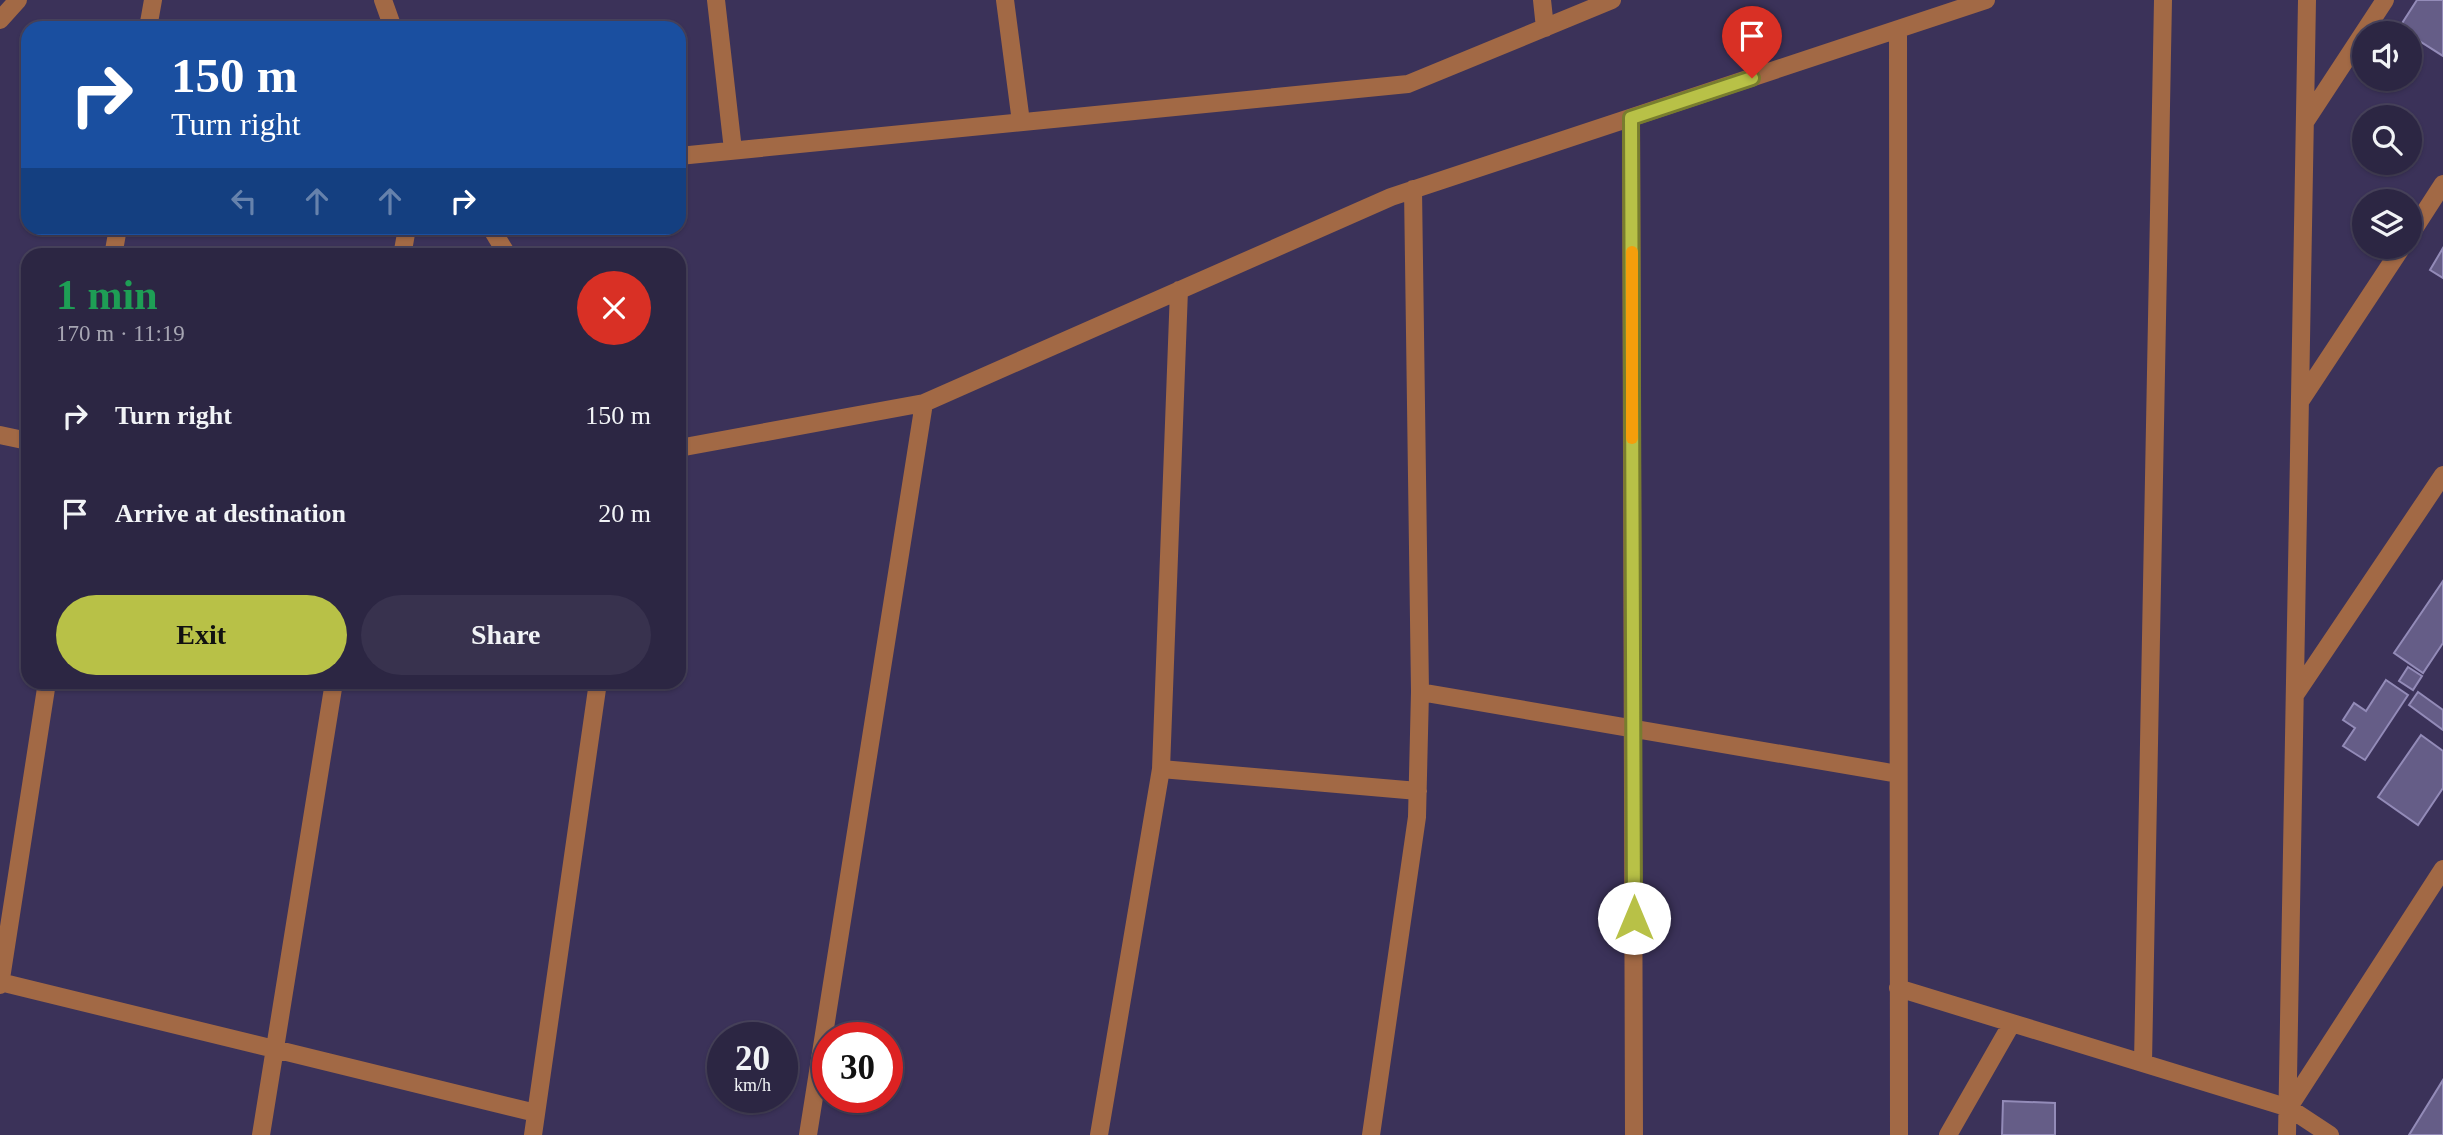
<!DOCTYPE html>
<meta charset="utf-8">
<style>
:root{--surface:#2c2643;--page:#38324e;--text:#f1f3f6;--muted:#a6a5b2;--line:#48435c;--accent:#b8c147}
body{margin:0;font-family:"Times New Roman",serif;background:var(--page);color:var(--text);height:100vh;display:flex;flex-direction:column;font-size:26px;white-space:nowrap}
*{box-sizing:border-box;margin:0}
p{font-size:23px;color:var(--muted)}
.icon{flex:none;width:38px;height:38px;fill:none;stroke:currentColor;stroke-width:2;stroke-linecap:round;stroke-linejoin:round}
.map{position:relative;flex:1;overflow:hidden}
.details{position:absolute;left:21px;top:248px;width:665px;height:441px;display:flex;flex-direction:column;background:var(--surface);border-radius:21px;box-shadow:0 2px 5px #0004,0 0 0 2px var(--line)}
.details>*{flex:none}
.hud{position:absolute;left:21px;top:21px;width:665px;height:214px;border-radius:21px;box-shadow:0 2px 5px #0004,0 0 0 2px var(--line);background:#1a4fa0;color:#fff;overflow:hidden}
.tools{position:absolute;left:2352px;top:21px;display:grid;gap:14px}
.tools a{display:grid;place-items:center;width:70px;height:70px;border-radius:50%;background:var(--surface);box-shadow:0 2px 5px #0004,0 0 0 2px var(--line);font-size:35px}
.speed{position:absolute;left:707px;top:1022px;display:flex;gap:14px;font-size:35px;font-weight:700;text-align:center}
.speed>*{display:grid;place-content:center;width:91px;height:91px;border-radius:50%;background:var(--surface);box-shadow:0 2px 5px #0004,0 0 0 2px var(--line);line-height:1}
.speed small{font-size:18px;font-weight:400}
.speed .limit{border:10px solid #d22;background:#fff;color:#111}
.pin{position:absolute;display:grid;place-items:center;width:60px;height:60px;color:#fff;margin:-72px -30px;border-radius:50% 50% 50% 0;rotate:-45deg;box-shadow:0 0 7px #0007}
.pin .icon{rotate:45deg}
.me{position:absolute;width:77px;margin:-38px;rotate:0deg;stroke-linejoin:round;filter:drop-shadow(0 0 5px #0008)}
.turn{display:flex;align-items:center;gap:24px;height:147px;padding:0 35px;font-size:32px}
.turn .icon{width:91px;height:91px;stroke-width:2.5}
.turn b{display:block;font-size:49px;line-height:60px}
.lanes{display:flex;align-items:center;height:66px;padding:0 35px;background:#0003;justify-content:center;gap:35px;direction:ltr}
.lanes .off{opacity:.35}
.round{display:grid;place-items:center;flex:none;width:74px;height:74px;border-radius:37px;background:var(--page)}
.head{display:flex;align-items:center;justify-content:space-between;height:119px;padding:0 35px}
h1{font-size:42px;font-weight:700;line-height:52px;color:#1e9e55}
.cta{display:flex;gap:14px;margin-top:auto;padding:14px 35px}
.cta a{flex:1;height:80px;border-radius:42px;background:var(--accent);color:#111;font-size:28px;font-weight:700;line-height:80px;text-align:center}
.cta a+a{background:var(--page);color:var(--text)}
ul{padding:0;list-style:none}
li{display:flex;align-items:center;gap:21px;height:98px;padding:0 35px}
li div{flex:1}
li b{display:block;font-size:26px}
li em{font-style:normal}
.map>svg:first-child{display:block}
.building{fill:#655d87;stroke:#938bb8;stroke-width:2}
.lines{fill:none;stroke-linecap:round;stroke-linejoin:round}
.minor{stroke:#a26945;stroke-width:18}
.route-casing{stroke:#787d2e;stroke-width:18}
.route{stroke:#b8c147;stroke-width:12}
.slow{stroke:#f59e0b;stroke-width:12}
</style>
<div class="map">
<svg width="2443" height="1135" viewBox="0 0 2443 1135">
<rect width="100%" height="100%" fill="#3b3259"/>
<path class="building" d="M2417,0H2443V56L2399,28Z
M2443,248V278L2430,270Z
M2443,581V643L2423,673L2394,653Z
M2408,667L2422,676L2413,690L2399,681Z
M2386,680L2408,695L2365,760L2343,746L2355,728L2343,720L2354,703L2366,711Z
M2418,692L2443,710V730L2409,705Z
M2421,735L2443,751V788L2418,825L2378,797Z
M2443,1080V1135H2409Z
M2003,1101L2055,1103V1135H2002Z"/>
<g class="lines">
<path class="minor" d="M383,0L393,28
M716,0L733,150
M1005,0L1021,122
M1542,0L1545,28
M0,20L18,0
M148,28L153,0
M1898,29L1899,1135
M1631,118L1634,1135
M2305,122L2385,0
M679,156L1408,84L1612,0
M491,228L508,256
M2410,235L2443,184
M113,256L118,228
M402,256L407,228
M2301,400L2402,247
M0,435L28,441
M679,448L924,403L1391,197L1986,0
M1420,692L1898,774
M2295,695L2443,475
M1161,769L1418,791
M0,982L536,1113
M0,985L47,682
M1898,988L2289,1108L2330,1135
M2143,1063L2163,0
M2289,1107L2443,869
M261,1135L334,682
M533,1135L598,682
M808,1135L924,403
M1099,1135L1161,769L1179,290
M1371,1135L1417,817L1420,692L1413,189
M1948,1135L2012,1023
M2287,1135L2307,0"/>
</g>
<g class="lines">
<defs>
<path id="route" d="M1634,918L1631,118L1752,78"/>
</defs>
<use href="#route" class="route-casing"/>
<use href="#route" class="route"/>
<path class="slow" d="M1632,252V438"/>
</g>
</svg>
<div class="tools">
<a><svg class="icon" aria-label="sound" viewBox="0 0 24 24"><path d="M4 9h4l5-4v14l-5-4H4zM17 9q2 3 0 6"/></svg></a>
<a><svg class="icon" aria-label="search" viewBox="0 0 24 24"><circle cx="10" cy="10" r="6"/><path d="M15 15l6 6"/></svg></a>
<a><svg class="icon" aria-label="layers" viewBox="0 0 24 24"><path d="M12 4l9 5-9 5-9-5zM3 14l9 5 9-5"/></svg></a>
</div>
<div class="speed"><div>20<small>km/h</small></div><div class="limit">30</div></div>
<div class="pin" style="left:1752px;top:78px;background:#d93025"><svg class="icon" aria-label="arrive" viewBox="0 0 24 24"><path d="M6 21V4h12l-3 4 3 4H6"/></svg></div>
<svg class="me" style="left:1634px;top:918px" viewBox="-20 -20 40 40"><circle r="19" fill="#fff"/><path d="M0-13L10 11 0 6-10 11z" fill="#b8c147"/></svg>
<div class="hud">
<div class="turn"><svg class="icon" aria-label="right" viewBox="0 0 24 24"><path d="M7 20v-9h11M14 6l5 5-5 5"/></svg><div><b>150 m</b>Turn right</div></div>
<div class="lanes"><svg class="icon off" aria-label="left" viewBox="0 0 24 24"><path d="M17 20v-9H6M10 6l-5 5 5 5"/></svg><svg class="icon off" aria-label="ahead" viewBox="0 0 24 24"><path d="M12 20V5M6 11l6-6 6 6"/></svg><svg class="icon off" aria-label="ahead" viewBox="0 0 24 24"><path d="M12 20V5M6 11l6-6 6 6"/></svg><svg class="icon" aria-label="right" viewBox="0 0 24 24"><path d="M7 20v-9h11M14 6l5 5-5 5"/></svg></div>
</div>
<section class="details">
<div class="head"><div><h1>1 min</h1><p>170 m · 11:19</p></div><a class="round" style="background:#d93025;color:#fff"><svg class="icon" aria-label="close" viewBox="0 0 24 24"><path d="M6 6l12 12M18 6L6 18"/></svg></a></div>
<ul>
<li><svg class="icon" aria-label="right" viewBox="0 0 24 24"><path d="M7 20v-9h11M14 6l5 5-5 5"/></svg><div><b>Turn right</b></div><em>150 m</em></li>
<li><svg class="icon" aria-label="arrive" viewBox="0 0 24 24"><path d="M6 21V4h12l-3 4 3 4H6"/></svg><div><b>Arrive at destination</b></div><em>20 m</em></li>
</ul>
<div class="cta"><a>Exit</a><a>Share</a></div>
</section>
</div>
